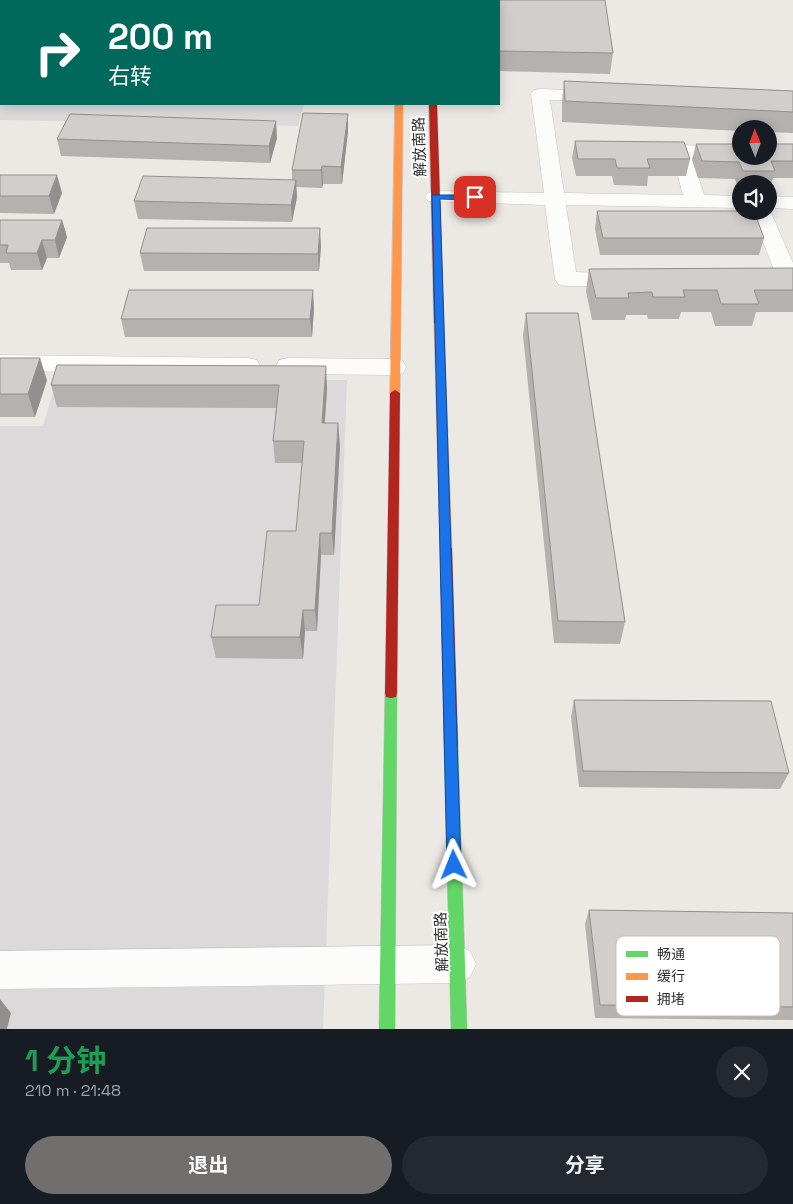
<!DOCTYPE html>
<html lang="zh">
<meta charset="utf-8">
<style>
:root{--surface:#171b24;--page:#242831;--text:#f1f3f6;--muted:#9ea1a6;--accent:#706f6e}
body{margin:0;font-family:"Space Grotesk","Noto Sans SC",sans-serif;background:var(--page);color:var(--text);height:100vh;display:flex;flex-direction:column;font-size:19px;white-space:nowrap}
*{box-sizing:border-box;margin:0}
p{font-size:16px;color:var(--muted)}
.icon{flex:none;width:28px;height:28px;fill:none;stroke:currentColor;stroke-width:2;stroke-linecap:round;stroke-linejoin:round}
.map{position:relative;height:1029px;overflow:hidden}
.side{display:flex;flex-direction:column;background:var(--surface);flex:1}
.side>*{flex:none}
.banner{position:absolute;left:0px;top:0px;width:500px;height:105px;box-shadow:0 2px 12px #0003;background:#00695c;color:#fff;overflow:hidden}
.needle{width:32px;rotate:359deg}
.fabs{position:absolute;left:732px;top:120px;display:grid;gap:10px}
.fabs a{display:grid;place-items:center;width:45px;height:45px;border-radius:50%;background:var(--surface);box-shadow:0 2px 12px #0003;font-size:25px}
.pin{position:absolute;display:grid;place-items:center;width:42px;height:42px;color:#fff;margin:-21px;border-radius:10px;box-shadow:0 2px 8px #0006}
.me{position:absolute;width:55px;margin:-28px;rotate:358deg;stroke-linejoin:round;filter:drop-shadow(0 0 4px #0008)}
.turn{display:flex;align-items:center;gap:18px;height:105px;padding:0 25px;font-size:22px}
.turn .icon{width:65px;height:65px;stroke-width:2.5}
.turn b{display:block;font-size:35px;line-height:42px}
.round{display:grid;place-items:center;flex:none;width:52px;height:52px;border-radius:26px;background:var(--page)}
.headline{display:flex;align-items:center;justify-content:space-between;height:85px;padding:0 25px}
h1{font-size:30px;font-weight:700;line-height:38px;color:#1e9e55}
.cta{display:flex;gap:10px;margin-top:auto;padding:10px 25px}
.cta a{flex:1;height:58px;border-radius:30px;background:var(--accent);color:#fff;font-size:20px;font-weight:700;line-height:58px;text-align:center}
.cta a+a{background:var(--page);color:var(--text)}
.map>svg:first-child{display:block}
.industrial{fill:#dcd9db}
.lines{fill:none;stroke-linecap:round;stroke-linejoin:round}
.street-casing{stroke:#c5c4c5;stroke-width:1}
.fast-casing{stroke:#c5c4c5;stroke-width:1}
.slow-casing{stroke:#c5c4c5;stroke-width:1}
.jam-casing{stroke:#c5c4c5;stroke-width:1}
.street{fill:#fcfcfb;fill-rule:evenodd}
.fast{fill:#63d668;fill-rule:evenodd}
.slow{fill:#ff974d;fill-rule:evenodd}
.jam{fill:#b3261e;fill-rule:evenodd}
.wall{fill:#b4b1af}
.shaded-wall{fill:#92908e}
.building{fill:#d1cecb;stroke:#92908e}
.route{fill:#1a73e8;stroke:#114b97}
.labels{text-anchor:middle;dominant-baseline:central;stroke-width:4;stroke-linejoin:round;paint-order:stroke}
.street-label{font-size:15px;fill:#2e2e2e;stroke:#fff}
.key{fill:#fff;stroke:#c0c0c0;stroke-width:1}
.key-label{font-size:14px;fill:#2e2e2e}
</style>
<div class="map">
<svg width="793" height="1029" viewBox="0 0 793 1029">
<rect width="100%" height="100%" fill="#ece8e4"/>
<path class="industrial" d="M0,0H365L1,1V104H304L298,126L0,120Z
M57,380H347L323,1029H0V426H43Z"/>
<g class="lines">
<defs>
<path id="street" d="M540,89L599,91L605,92L608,96L605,100L599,101L550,100L564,193L683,195L673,157L643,154L640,150L643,146L650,144L741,147V156L748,157H692L704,195L741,196V208L566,205L576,272L632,274L635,279L632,284L624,286H566L558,284L555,279L545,205L428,201L425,197L428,193L435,191L544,193L531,94L534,90Z
M769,196L793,197V209L769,208L793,263V283H780L777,278L751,211H769Z
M0,355L248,358L257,360L260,366L257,372L248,374L0,371Z
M288,358L394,359L403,361L406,367L403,373L394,375L288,374L279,372L276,366L279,360Z
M457,945L470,951L476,964L470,977L457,983L0,989V951Z"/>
<path id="fast" d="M391,688L396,689L397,693L395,1029H379L385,693L386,689Z
M451,740L456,742L458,746L467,1029H451L444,746L446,742Z"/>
<path id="slow" d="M398,0H404V1H398Z
M395,104H403L400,393L395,396L390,393Z
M439,320L444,323L452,549L450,552H442L440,549L434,323Z"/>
<path id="jam" d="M427,0H433V1H427Z
M429,104H437L444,323L439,326L434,323Z
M395,390L400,393L397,693L396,697L391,698L386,697L385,693L390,393Z
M446,545L450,546L452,549L458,746L456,750L451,752L446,750L444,746L440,549L442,546Z"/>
</defs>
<use href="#street" class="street-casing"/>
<use href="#fast" class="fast-casing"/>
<use href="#slow" class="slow-casing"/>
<use href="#jam" class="jam-casing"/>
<use href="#street" class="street"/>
<use href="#fast" class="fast"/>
<use href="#slow" class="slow"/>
<use href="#jam" class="jam"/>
</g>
<path class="wall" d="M465,0H605L613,53L610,74L499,71V1H465Z
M564,81L793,91V133L769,132V129H741V131L562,122V102Z
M348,114V131L342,184H323L322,188L296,187L297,197L292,222L138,219L134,201L292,180V170Z
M277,138L270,163L61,156L57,139Z
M575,141L690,159L686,176H648L647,186L614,185L612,176H576L572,158Z
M696,144H793V178H773L770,188H769V184H741V188H738L735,179L698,178L692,160Z
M0,175L62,193L54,214L0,213Z
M597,211L764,238L759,255H600L595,229Z
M0,220H62L67,237L59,258H47L42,270H11L9,263H0Z
M321,246L319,271H144L140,253Z
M793,268V312H756L752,326H715L711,312H681L679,319H648L647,315H626L625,320H592L586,291L589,269Z
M314,308L312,337H125L121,319Z
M526,313L625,622L620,644L554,643L523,335Z
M0,358L47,380L35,417H0Z
M57,365L327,388L325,423L340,445L334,555H321L317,631H305L303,659L216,658L211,637L259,605L296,531L302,463H275L273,441L276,408L57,407L51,385Z
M574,700L789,773L780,789L579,787L571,717Z
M589,910L793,913V1020L595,1018L585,924Z"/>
<path class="shaded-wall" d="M348,114V131L342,184L341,167Z
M276,121L277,138L270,163L269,146Z
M322,166L323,184L322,188L321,170Z
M57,175L62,193L54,214L49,196Z
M296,180L297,197L292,222L291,205Z
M62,220L67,237L59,258L55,240Z
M320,228L321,246L319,271L318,254Z
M42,240L47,258L42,270L37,253Z
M313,290L314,308L312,337L310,319Z
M40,358L47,380L35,417L28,394Z
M326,366L327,388L323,445L322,423Z
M338,423L340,445L334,555L332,533Z
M320,533L321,555L317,631L315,610Z
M303,610L305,631L303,659L300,637Z
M0,999L11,1013L7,1029H0Z"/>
<path class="building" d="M468,0H605L613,53L499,51V1H468Z
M564,81L793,91V112L565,101Z
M303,113L348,114L341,167L322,166L321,170H292Z
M70,114L276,121L269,146L57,139Z
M575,141L684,142L690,159H647L650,168H617L615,159H578Z
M696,144H741V156H769V144H793V161H771L775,171H743L739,162L702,161Z
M0,175H57L49,196H0Z
M143,176L296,180L291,205L134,201Z
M597,211H754L764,238H603Z
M0,220H62L55,240H42L37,253H6L8,245H0Z
M147,228H320L318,254L140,253Z
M793,268V290H754L759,304H721L717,290H683L685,297H653L652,292L628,293L629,298H596L589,269Z
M129,290H313L310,319H121Z
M526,313H578L625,622L558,621Z
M0,358H40L28,394H0Z
M57,365L326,366L322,423H338L332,533H320L315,610H303L300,637H211L216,605H259L267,531H296L304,441H273L279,385H51Z
M574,700L771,701L789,773L583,771Z
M589,910L793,913V1007L600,1005Z"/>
<path class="route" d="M432,195H475L479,197L475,200L440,199L461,865L459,870L454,872L449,870L447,865Z"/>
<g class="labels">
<g class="street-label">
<text transform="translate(419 147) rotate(-92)">解放南路</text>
<text transform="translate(441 942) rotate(-92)">解放南路</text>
</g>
</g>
<rect x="616" y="936" width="164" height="80" rx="8" class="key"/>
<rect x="626" y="951" width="22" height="6" fill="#63d668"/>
<rect x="626" y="973" width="22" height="7" fill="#ff974d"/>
<rect x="626" y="996" width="22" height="6" fill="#b3261e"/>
<g class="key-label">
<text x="657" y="959">畅通</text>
<text x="657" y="981">缓行</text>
<text x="657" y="1004">拥堵</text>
</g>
</svg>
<div class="fabs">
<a><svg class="needle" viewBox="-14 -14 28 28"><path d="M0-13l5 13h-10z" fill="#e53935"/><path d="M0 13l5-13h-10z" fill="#9ea1a6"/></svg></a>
<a><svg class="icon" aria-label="sound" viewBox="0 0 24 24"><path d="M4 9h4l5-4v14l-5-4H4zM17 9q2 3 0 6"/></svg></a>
</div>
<div class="pin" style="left:475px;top:197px;background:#d93025"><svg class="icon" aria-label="arrive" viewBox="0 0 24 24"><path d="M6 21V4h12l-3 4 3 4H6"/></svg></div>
<svg class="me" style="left:454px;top:865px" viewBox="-20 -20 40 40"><path d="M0-17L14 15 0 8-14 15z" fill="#1a73e8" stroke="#fff" stroke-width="4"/></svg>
<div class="banner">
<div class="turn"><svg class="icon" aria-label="right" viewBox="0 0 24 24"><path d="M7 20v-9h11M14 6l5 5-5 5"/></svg><div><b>200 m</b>右转</div></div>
</div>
</div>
<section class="side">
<div class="headline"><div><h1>1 分钟</h1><p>210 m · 21:48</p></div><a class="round"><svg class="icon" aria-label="close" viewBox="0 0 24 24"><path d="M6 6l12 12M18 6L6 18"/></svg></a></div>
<div class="cta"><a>退出</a><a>分享</a></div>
</section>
